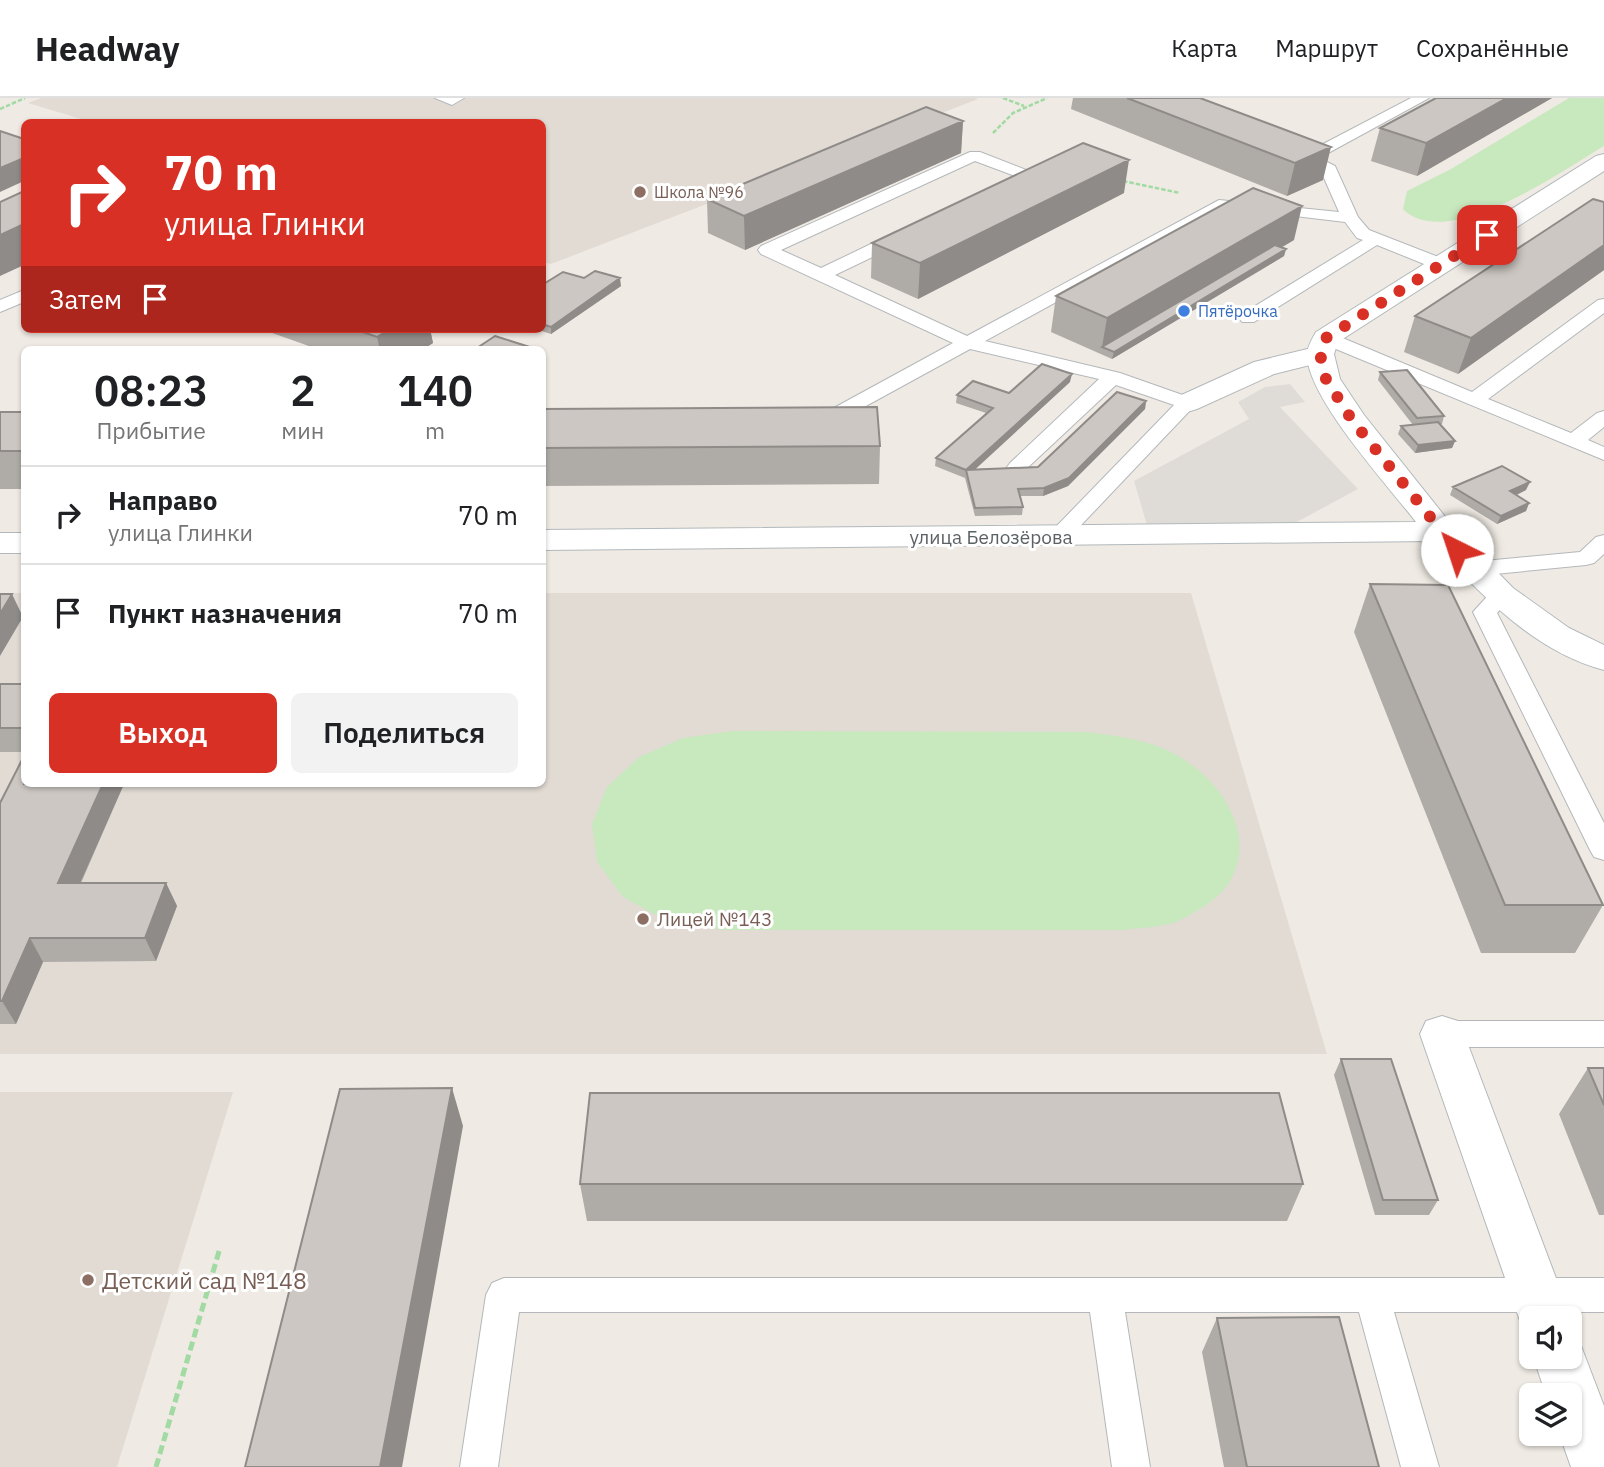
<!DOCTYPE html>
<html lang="ru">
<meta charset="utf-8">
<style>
:root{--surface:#fff;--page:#f2f2f2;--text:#202124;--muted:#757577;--line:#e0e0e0;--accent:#d93025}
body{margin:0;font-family:"IBM Plex Sans",sans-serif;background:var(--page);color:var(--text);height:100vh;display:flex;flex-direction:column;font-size:26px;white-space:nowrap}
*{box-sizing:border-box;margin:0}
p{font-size:23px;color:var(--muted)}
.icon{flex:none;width:38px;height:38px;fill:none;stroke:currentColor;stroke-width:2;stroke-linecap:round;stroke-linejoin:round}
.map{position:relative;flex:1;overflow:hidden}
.drawer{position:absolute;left:21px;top:248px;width:525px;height:441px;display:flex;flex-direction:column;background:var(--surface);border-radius:10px;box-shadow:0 2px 5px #0004}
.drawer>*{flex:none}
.top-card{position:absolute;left:21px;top:21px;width:525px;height:214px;border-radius:10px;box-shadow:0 2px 5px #0004;background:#d93025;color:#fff;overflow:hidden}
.fabs{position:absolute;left:1519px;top:1208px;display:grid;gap:14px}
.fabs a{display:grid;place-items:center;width:63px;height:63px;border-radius:10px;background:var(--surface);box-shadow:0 2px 5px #0004;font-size:35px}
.pin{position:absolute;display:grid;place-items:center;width:60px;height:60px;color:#fff;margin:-30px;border-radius:14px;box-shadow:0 4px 10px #0006}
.me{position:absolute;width:77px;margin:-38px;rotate:319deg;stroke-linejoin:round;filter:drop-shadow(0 0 5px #0008)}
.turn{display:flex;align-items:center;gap:24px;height:147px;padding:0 28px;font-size:32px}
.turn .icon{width:91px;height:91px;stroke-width:2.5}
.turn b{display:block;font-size:49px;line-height:60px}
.then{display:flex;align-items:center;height:66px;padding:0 28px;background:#0003;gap:14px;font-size:26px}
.eta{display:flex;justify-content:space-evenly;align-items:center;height:119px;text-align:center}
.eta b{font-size:42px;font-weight:600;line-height:49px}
.cta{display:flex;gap:14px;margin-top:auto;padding:14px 28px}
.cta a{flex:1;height:80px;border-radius:10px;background:var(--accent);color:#fff;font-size:28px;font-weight:600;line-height:80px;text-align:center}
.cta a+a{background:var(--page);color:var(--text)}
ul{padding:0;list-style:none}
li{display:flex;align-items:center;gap:21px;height:98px;padding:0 28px;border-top:2px solid var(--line)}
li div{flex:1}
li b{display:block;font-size:26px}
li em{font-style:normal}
header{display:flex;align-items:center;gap:42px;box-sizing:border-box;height:98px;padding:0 35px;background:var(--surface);border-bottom:2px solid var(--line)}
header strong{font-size:33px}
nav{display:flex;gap:38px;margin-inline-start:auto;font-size:24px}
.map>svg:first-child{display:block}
.industrial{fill:#dfdcd8}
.education{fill:#e1dbd4}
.green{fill:#c8e8be}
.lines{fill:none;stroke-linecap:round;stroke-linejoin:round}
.lane-casing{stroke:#b4b8bb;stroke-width:2}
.street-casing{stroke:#b4b8bb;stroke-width:2}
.secondary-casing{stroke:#b2b9bc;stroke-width:2}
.path-far1{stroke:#a1daa3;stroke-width:2.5;stroke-dasharray:4.5 2;stroke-linecap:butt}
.path{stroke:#a1daa3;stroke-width:5;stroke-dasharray:9 4.5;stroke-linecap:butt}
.lane{fill:#fff;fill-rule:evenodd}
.street{fill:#fff;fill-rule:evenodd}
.secondary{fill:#fff;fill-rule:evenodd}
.wall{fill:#afaba7}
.shaded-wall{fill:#8f8b88}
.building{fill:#ccc7c2;stroke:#8f8b88;stroke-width:2}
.route{stroke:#d93025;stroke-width:12;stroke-dasharray:0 21.6}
.education-dot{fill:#8d6e63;stroke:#fff;stroke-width:2.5}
.shop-dot{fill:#3f7fe0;stroke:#fff;stroke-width:2.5}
.labels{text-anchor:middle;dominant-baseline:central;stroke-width:6;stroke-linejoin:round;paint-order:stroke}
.far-education-label{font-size:16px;fill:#785e54;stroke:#fff;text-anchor:start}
.far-shop-label{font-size:16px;fill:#366cbe;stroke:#fff;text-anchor:start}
.street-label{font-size:19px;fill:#5b6265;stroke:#fff}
.education-label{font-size:19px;fill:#785e54;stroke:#fff;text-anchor:start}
.near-education-label{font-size:23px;fill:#785e54;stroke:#fff;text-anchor:start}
</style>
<header>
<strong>Headway</strong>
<nav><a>Карта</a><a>Маршрут</a><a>Сохранённые</a></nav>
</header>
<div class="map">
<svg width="1604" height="1369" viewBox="0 0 1604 1369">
<rect width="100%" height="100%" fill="#efeae3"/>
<path class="industrial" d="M1290,286L1305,304L1280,309L1358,391L1295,425L1147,427L1134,383L1249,321L1238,304L1265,289Z"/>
<path class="education" d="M41,0H975L978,1L551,166L543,164L542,24H91L28,5Z
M0,495H24V686H542L543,495H1191L1327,956H0Z
M0,994H233L117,1369H0Z"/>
<path class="green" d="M1569,0H1604V48C1562,73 1446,155 1403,111L1407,93L1451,71Z
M732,633L1085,634C1119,638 1154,642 1183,661C1239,696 1268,771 1200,811C1192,815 1184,821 1176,824C1160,829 1140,830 1123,832H722L667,823L623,799L597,764L592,726L607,689L639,659L683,640Z"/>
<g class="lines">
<defs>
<path id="lane" d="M435,0H464L452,7Z
M1411,0H1429L1319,60L1335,68L1358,119L1369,132L1446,162L1449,166L1446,170H1434L1377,147L1254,224H1242L1239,220L1242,216L1363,142L1357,140L1345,124L1228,110L985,243L1120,275L1194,301L1197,305L1066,443H1050L1047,438L1174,307L1116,287L1024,373H1010L1007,369L1010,365L1099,281L970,251L833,326L810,327L807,323L810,319L821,317L953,245L761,156L758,152L761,148L970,54H980L1034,75L1036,78L1034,81L1006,94L998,89L1015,78L975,63L781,152L821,170L898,133H910L912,137L910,141L835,177L967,238L1219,102L1339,114L1320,71L1287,56L1295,51L1306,55Z
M24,192V204L0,214V202Z
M1604,201V215L1488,301L1571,335L1597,315L1604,313V329L1588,342L1604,349V362L1319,244L1317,240L1326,234L1333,236L1472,294L1598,202Z
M1604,437V456L1594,465L1586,467L1474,478L1466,476L1463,471L1466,466L1474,464L1580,454L1596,439Z
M1501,490L1509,492L1513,497L1497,515L1604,725V762L1594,759L1590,752L1473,514L1493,492Z
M1442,923H1604V949H1442L1431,945L1427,936L1431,927Z
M504,1180H1604V1214H1394L1439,1369H1401L1359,1214H1125L1150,1369H1112L1090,1214H519L498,1369H460L486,1197L492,1185Z"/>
<path id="street" d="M1320,248L1330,250L1334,256L1330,262L1274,276L1197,311L1187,314L1177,311L1173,305L1177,299L1254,264Z
M1442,918L1458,923L1464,936L1571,1220L1570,1223V1220H1531V1239L1527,1238L1519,1220L1420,936L1426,923Z
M1570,1236L1578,1240L1604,1308V1369H1571L1559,1335H1570V1297H1546L1533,1258H1570Z"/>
<path id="secondary" d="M1604,56V73L1338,244L1334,256L1340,281L1364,317L1451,426L1513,490L1569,530L1604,547V572C1532,553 1480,495 1431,443L542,452V432L1416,424C1387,386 1311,304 1307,259C1306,251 1312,241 1316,234L1596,58Z
M0,435H24V455H0Z"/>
</defs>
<use href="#lane" class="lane-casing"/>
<use href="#street" class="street-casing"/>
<use href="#secondary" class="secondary-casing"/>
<path class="path-far1" d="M1003,0L1024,8
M0,11L25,0
M993,35L1013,15L1047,0
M1123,83L1180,95"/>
<path class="path" d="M156,1369L220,1150"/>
<use href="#lane" class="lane"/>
<use href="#street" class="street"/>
<use href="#secondary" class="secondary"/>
</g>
<path class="wall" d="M1073,0H1200L1323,82L1287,98L1071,11Z
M1436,0H1552L1417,78L1371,63L1380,30Z
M963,23L961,55L745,152L708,135L707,101Z
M1124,95L918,201L871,180L872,145Z
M1604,104V172L1458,276L1404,254L1415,218Z
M1294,142L1282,149L1286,151L1284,158L1112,261L1051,234L1056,198Z
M584,180L621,188L551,236L535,231H542V187Z
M261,231H430L433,245L422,252H320Z
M1380,274L1444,318L1442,326H1440L1455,343L1452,350L1415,355L1398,336L1401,328L1413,327L1378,282Z
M1070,284L974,371L1038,369L1146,303L1145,311L1068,388L1043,398H1020L1023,409L1022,417L975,418L965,380L935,368L936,360L986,315L956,305L957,297L1009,295Z
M542,311L880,348L879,386L542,388Z
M0,314H24V391H0Z
M1453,389L1526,392L1517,397L1529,405L1526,413L1497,426L1450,397Z
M1370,486L1603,807L1575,855H1481L1354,534Z
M0,586H24V654H0Z
M24,686H124L81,785H166L177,808L156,863L43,864L16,926H0V705Z
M1341,961L1438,1102L1429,1117H1375L1334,977Z
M1588,970H1604V1117H1599L1559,1016Z
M580,1086H1303L1287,1123H587Z
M1217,1220L1379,1369H1224L1202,1254Z"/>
<path class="shaded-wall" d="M1507,0H1552L1417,78L1426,45Z
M963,23L961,55L745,152L744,118Z
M1331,49L1323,82L1287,98L1295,65Z
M24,60V83L0,94V70Z
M1129,62L1124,95L918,201L920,165Z
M1302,108L1294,142L1109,252L1102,249L1107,220Z
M24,126V167L0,178V137Z
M1604,147V172L1458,276L1471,240Z
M1286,151L1284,158L1112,261L1114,254Z
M620,180L621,188L551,236V229Z
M390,231H430L433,245L422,252H380L377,239Z
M1072,276L1070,284L968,378L966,372Z
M1146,303L1145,311L1068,388L1043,398L1044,390Z
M1455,343L1452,350L1415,355L1418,347Z
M1530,384L1526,392L1507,401L1510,393Z
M1529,405L1526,413L1497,426L1501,418Z
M12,496L23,519L0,558V516Z
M103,686H124L70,808L58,785Z
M166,785L177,808L156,863L145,840Z
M30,840L43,864L16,926L2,903Z
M452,990L463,1028L402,1369H380Z"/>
<path class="building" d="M1127,0H1200L1331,49L1295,65Z
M1436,0H1507L1426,45L1380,30Z
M926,9L963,23L744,118L707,101Z
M0,33L24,41V60L0,70Z
M1083,45L1129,62L920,165L872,145Z
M1253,90L1302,108L1107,220L1056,198Z
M24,93V126L0,137V104Z
M1593,101L1604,104V147L1471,240L1415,218Z
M1275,147L1286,151L1114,254L1102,249Z
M595,173L620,180L551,229L542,226V187L563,174L584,180Z
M354,231H390L377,239Z
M495,238L539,252H474Z
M1042,266L1072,276L966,372L936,360L993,310L957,297L973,283L1009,295Z
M1407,272L1444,318L1417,320L1380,274Z
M1117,294L1146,303L1069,380L1044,390L1018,391L1023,409L975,410L966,372L1038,369Z
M877,309L880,348L542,350V311Z
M0,314H24V353H0Z
M1438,324L1455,343L1418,347L1401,328Z
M1502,368L1530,384L1510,393L1529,405L1501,418L1453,389Z
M1370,486L1448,487L1603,807H1505Z
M0,496H12L0,516Z
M0,586H24V630H0Z
M24,658V686H103L58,785H166L145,840H30L2,903H0V705Z
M1341,961H1391L1438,1102H1383Z
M1588,970H1604V1007Z
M452,990L380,1369H245L340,991Z
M590,995H1279L1303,1086H580Z
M1339,1219L1379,1369H1247L1217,1220Z"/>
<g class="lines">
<path class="route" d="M1457,452L1352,322L1326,281L1320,256L1326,240L1487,137"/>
</g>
<g class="education-dot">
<circle cx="640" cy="94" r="7"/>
<circle cx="643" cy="821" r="7"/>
<circle cx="88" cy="1182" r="7"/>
</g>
<circle class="shop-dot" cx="1184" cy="213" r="7"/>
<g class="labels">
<g class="far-education-label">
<text x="654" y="94">Школа №96</text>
</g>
<g class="far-shop-label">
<text x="1198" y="213">Пятёрочка</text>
</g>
<g class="street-label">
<text x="991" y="439">улица Белозёрова</text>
</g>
<g class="education-label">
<text x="657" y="821">Лицей №143</text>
</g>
<g class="near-education-label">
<text x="102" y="1182">Детский сад №148</text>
</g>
</g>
</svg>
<div class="fabs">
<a><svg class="icon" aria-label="sound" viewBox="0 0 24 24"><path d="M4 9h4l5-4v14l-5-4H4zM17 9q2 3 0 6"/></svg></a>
<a><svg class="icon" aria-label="layers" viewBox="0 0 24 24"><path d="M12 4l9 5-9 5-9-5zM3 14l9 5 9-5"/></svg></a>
</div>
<div class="pin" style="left:1487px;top:137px;background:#d93025"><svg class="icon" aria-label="arrive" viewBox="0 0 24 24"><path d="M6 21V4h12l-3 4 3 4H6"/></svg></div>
<svg class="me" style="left:1457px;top:452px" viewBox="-20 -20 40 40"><circle r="19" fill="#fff"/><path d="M0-13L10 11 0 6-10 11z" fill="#d93025"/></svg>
<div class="top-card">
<div class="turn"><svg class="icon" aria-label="right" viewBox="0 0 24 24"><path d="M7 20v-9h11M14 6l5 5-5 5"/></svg><div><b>70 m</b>улица Глинки</div></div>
<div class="then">Затем<svg class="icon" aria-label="arrive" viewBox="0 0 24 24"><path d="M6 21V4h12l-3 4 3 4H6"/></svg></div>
</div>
<section class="drawer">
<div class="eta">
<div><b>08:23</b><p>Прибытие</p></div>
<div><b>2</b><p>мин</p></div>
<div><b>140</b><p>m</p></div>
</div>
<ul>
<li><svg class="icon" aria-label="right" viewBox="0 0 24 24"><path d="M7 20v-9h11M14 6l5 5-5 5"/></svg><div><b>Направо</b><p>улица Глинки</p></div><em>70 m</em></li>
<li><svg class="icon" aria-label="arrive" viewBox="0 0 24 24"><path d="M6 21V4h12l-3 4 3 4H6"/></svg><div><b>Пункт назначения</b></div><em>70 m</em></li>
</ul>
<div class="cta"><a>Выход</a><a>Поделиться</a></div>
</section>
</div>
